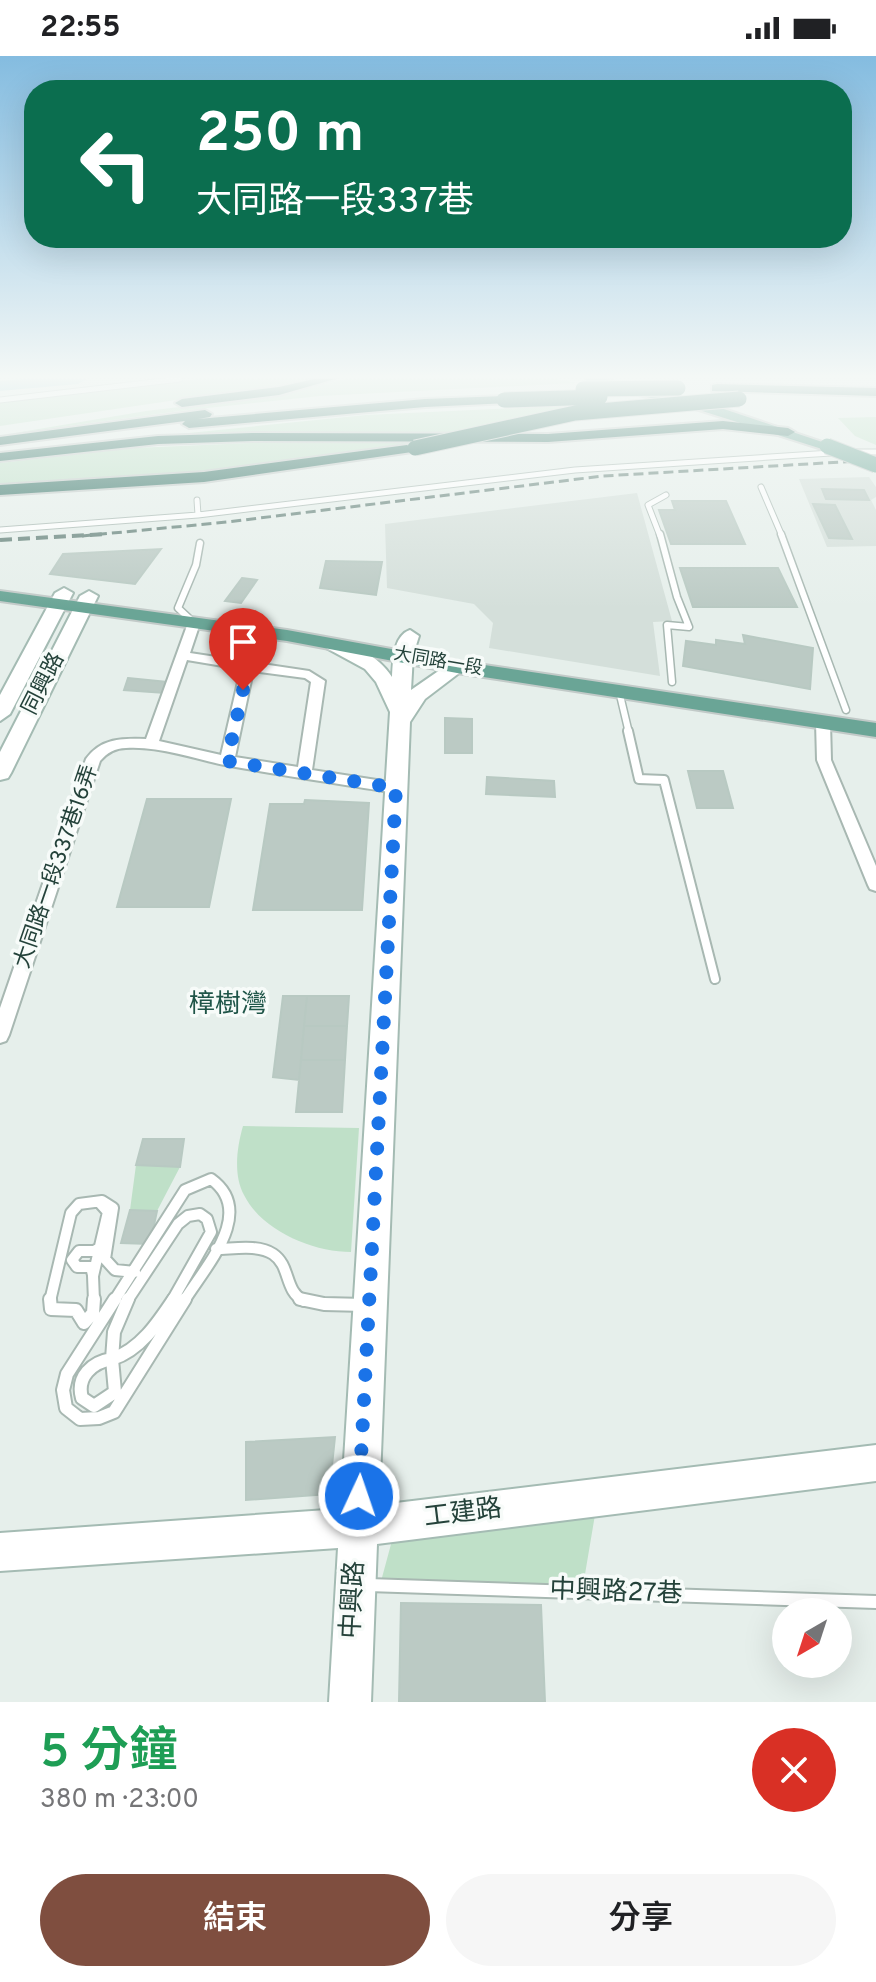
<!DOCTYPE html>
<html lang="zh-TW">
<meta charset="utf-8">
<style>
:root{--surface:#fff;--page:#f6f6f6;--text:#202124;--muted:#757577;--accent:#7f4e3f}
body{margin:0;font-family:Overpass,"Noto Sans TC",sans-serif;background:var(--page);color:var(--text);height:100vh;display:flex;flex-direction:column;font-size:30px;white-space:nowrap}
*{box-sizing:border-box;margin:0}
p{font-size:26px;color:var(--muted)}
.icon{flex:none;width:44px;height:44px;fill:none;stroke:currentColor;stroke-width:2;stroke-linecap:round;stroke-linejoin:round}
.map{position:relative;height:1646px;overflow:hidden}
.details{display:flex;flex-direction:column;background:var(--surface);flex:1}
.details>*{flex:none}
.banner{position:absolute;left:24px;top:24px;width:828px;height:168px;border-radius:32px;box-shadow:0 8px 32px #0002;background:#0b6e4f;color:#fff;overflow:hidden}
.needle{width:52px;rotate:219deg}
.buttons{position:absolute;left:772px;top:1542px;display:grid;gap:16px}
.buttons a{display:grid;place-items:center;width:80px;height:80px;border-radius:50%;background:var(--surface);box-shadow:0 8px 32px #0002;font-size:40px}
.pin{position:absolute;display:grid;place-items:center;width:68px;height:68px;color:#fff;margin:-82px -34px;border-radius:50% 50% 50% 0;rotate:-45deg;box-shadow:0 0 8px #0007}
.pin .icon{rotate:45deg}
.me{position:absolute;width:88px;margin:-44px;rotate:3deg;stroke-linejoin:round;filter:drop-shadow(0 0 6px #0008)}
.turn{display:flex;align-items:center;gap:28px;height:168px;padding:0 40px;font-size:36px}
.turn .icon{width:104px;height:104px;stroke-width:2.5}
.turn b{display:block;font-size:56px;line-height:68px}
.round{display:grid;place-items:center;flex:none;width:84px;height:84px;border-radius:42px;background:var(--page)}
.head{display:flex;align-items:center;justify-content:space-between;height:136px;padding:0 40px}
h1{font-size:48px;font-weight:600;line-height:60px;color:#1e9e55}
.primary-button{display:flex;gap:16px;margin-top:auto;padding:16px 40px}
.primary-button a{flex:1;height:92px;border-radius:48px;background:var(--accent);color:#fff;font-size:32px;font-weight:600;line-height:92px;text-align:center}
.primary-button a+a{background:var(--page);color:var(--text)}
.status{display:flex;justify-content:space-between;align-items:center;height:56px;padding:0 40px;background:var(--surface);direction:ltr}
.status svg{height:22px;fill:currentColor}
.map>svg:first-child{display:block}
.built{fill:#d4dfda}
.green{fill:#bfe0c8}
.lines{fill:none;stroke-linecap:round;stroke-linejoin:round}
.river{fill:#8ec9d4;fill-rule:evenodd}
.building{fill:#bbcac4;stroke:#b8c9c2;stroke-width:2}
.lane-far4-casing{stroke:#a8b8b2;stroke-width:7}
.lane-far3-casing{stroke:#a8b8b2;stroke-width:9}
.lane-far2-casing{stroke:#a8b8b2;stroke-width:12}
.lane-far1-casing{stroke:#a8b8b2;stroke-width:14}
.lane-casing{stroke:#a8b8b2;stroke-width:16}
.street-casing{stroke:#a8b8b2;stroke-width:4}
.secondary-casing{stroke:#a4bbb3;stroke-width:4}
.primary-casing{stroke:#c2cac8;stroke-width:4}
.highway-casing{stroke:#c2cac8;stroke-width:4}
.lane-far4{stroke:#fff;stroke-width:5}
.lane-far3{stroke:#fff;stroke-width:6}
.lane-far2{stroke:#fff;stroke-width:8}
.lane-far1{stroke:#fff;stroke-width:10}
.lane{stroke:#fff;stroke-width:12}
.street{fill:#fff;fill-rule:evenodd}
.secondary{fill:#fff;fill-rule:evenodd}
.primary{fill:#6aa596;fill-rule:evenodd}
.highway{fill:#2f6f62;fill-rule:evenodd}
.rail-far1{stroke:#5f7d75;stroke-width:3;stroke-dasharray:10 5;stroke-linecap:butt}
.rail{stroke:#5f7d75;stroke-width:4;stroke-dasharray:12 6;stroke-linecap:butt}
.primary-bridge-casing{stroke:#c2cac8;stroke-width:17;stroke-linecap:butt}
.highway-bridge-casing{stroke:#c2cac8;stroke-width:17;stroke-linecap:butt}
.primary-bridge{stroke:#6aa596;stroke-width:15}
.highway-bridge{stroke:#2f6f62;stroke-width:15}
.route{stroke:#1a73e8;stroke-width:14;stroke-dasharray:0 25.2}
.labels{text-anchor:middle;dominant-baseline:central;stroke-width:7;stroke-linejoin:round;paint-order:stroke}
.far-street-label{font-size:18px;fill:#24423a;stroke:#f7fbf9}
.street-label{font-size:22px;fill:#24423a;stroke:#f7fbf9}
.quarter-label{font-size:26px;fill:#1f5548;stroke:#f7fbf9}
.near-street-label{font-size:26px;fill:#24423a;stroke:#f7fbf9}
</style>
<div class="status"><b>22:55</b><svg viewBox="0 0 49 12"><path d="M0 12V9h3v3zM5 12V6h3v6zM10 12V3h3v9zM15 12V0h3v12zM26 1h20v11H26zM47 4h2v5h-2z"/></svg></div>
<div class="map">
<svg width="876" height="1646" viewBox="0 0 876 1646">
<rect width="100%" height="100%" fill="#e6efeb"/>
<path class="built" d="M869,421L876,431V441L871,444L876,454V490L827,491L799,423Z
M637,437L672,565L653,566L660,620L489,592L493,567L474,548L387,532L385,468Z"/>
<path class="green" d="M197,323H319L0,370V347Z
M345,323H558L576,327L320,340L180,355L9,378L146,355L288,338Z
M626,347L465,378L263,375L169,379L366,359Z
M876,361V389L855,380L838,362Z
M293,385L418,386L188,420L0,429V407L134,392Z
M243,1070L359,1072L351,1196C313,1196 262,1175 244,1139C233,1119 237,1091 243,1070Z
M136,1109L180,1111L157,1155L130,1154Z
M598,1441L582,1536L380,1529L397,1466Z"/>
<g class="lines">
<path class="river" d="M24,323H87L78,328L0,335V325Z"/>
</g>
<path class="building" d="M822,433L864,434L869,444L826,443Z
M672,445H726L745,488H671L659,454H675Z
M813,448L835,449L852,483L829,482Z
M161,493L135,528L50,518L63,498Z
M326,505L382,506L376,539L320,532Z
M680,512H778L797,551H693Z
M242,522L257,524L241,547L225,545Z
M743,579L813,592L810,633L683,610L686,585L716,589V584L745,588Z
M128,622L169,626L165,637L124,634Z
M445,662L472,663V697H445Z
M688,715H723L733,752H697Z
M487,721L554,725L555,741L486,738Z
M147,743H231L209,851H117Z
M305,744L369,747L362,854H253L270,748H304Z
M283,940H307L299,1024L273,1021Z
M307,940H349L347,970H304Z
M304,970H347L345,1004H301Z
M301,1004H345L342,1056H296Z
M143,1083H184L180,1111L136,1109Z
M130,1154L157,1155L150,1188L121,1187Z
M335,1381L329,1438L246,1444V1386Z
M401,1547L541,1549L545,1646H399Z"/>
<g class="lines">
<defs>
<path id="lane-far4" d="M0,344L180,323
M853,396H876
M761,431L782,480
M197,444L198,459
M0,474L198,459L575,414L831,397
M660,480L648,449L666,439"/>
<path id="lane-far3" d="M660,478L677,541L689,571L667,569L672,626
M781,478L846,654
M194,567L178,552L196,509L200,487
M619,635L629,677"/>
<path id="lane-far2" d="M628,675L639,723L664,724L715,923"/>
<path id="lane-far1" d="M216,1193C233,1193 258,1188 273,1198C291,1210 284,1235 304,1245
M93,1219L91,1211H77L72,1204L79,1195H94L101,1191
M50,1245L71,1157L79,1148L102,1145L113,1152L105,1203L115,1214L135,1216
M94,1245L93,1220L108,1156L99,1146
M114,1245L185,1134L211,1123C257,1156 205,1211 184,1245
M127,1245L178,1168L188,1160L200,1158L207,1163L211,1176L172,1245"/>
<path id="lane" d="M50,1243L51,1253L76,1254L84,1267L93,1257L94,1243
M115,1243L67,1318L63,1334L66,1352L80,1363L99,1362L114,1356L185,1243
M300,1243L324,1248L365,1249
M112,1303L115,1336L94,1350L82,1342C76,1321 92,1306 112,1303Z
M112,1303L114,1276L128,1243
M112,1303C140,1294 158,1267 174,1243
M368,1529L876,1546"/>
<path id="street" d="M194,563L200,567L190,597L309,615L325,625L312,714L396,727L403,732L396,737C341,728 286,720 230,710C196,704 162,690 126,692C115,692 107,697 100,705L9,979L6,985L0,987V952L86,703C101,682 122,682 146,683L188,567ZM187,604L241,613L221,699L159,685ZM253,615L305,622L311,626L298,711L235,701Z
M823,662L830,666L831,704L876,810V835L870,833L868,829L817,704L816,666Z"/>
<path id="secondary" d="M64,532L73,537L10,658L0,665V639L55,537Z
M89,535L98,540L11,717L8,722L0,724V696L80,540Z
M410,574L419,580L413,599L411,634L450,607H464L467,611L425,643L410,666L379,1449L876,1389V1425L377,1488L371,1646H329L338,1492L0,1515V1477L341,1453L390,656L376,626L365,613L319,588L328,582C354,589 377,598 392,621C393,605 393,580 410,574Z"/>
<path id="primary" d="M586,323H606L709,348L834,390L832,393H822L699,354L587,326Z
M0,535L287,574L457,605L876,667V681L457,617L287,585L0,545Z"/>
<path id="highway" d="M314,323H335L279,339L182,351L175,347L182,343L279,331Z
M717,328L876,332V340L712,335V329Z
M504,340L511,344L509,347L425,351L189,372L182,368L185,365L0,389V381L205,354L212,358L210,361L198,363L425,343Z
M723,365L788,372L795,376L788,380L723,373L548,386L252,385L158,388L0,405V397L158,380L252,377L548,378Z
M407,389L414,393L412,396L204,426L0,439V429L204,416Z"/>
</defs>
<use href="#lane-far4" class="lane-far4-casing"/>
<use href="#lane-far3" class="lane-far3-casing"/>
<use href="#lane-far2" class="lane-far2-casing"/>
<use href="#lane-far1" class="lane-far1-casing"/>
<use href="#lane" class="lane-casing"/>
<use href="#street" class="street-casing"/>
<use href="#secondary" class="secondary-casing"/>
<use href="#primary" class="primary-casing"/>
<use href="#highway" class="highway-casing"/>
<use href="#lane-far4" class="lane-far4"/>
<use href="#lane-far3" class="lane-far3"/>
<use href="#lane-far2" class="lane-far2"/>
<use href="#lane-far1" class="lane-far1"/>
<use href="#lane" class="lane"/>
<use href="#street" class="street"/>
<use href="#secondary" class="secondary"/>
<use href="#primary" class="primary"/>
<use href="#highway" class="highway"/>
<path class="rail-far1" d="M82,480L227,466L603,420L876,404"/>
<path class="rail" d="M0,484L107,478"/>
<defs>
<path id="primary-bridge" d="M827,390L876,409"/>
<path id="highway-bridge" d="M583,333L678,332
M504,344L600,341
M415,392L575,357L739,343"/>
</defs>
<use href="#primary-bridge" class="primary-bridge-casing"/>
<use href="#highway-bridge" class="highway-bridge-casing"/>
<use href="#primary-bridge" class="primary-bridge"/>
<use href="#highway-bridge" class="highway-bridge"/>
</g>
<linearGradient id="sky" x2="0" y2="1"><stop stop-color="#84bce0"/><stop offset="0.58" stop-color="#f4f8f6"/><stop offset="1" stop-color="#f4f8f6" stop-opacity="0"/></linearGradient>
<rect width="876" height="553" fill="url(#sky)"/>
<g class="lines">
<path class="route" d="M243,634L227,705L396,732L359,1440"/>
</g>
<g class="labels">
<g class="far-street-label">
<text transform="translate(438 606) rotate(10)">大同路一段</text>
</g>
<g class="street-label">
<text transform="translate(44 628) rotate(-63)">同興路</text>
<text transform="translate(57 811) rotate(-71)">大同路一段337巷16弄</text>
</g>
<g class="quarter-label">
<text x="228" y="949">樟樹灣</text>
</g>
<g class="near-street-label">
<text transform="translate(463 1458) rotate(-7)">工建路</text>
<text transform="translate(616 1537) rotate(2)">中興路27巷</text>
<text transform="translate(354 1544) rotate(-87)">中興路</text>
</g>
</g>
</svg>
<div class="buttons">
<a><svg class="needle" viewBox="-14 -14 28 28"><path d="M0-13l5 13h-10z" fill="#e53935"/><path d="M0 13l5-13h-10z" fill="#757577"/></svg></a>
</div>
<div class="pin" style="left:243px;top:634px;background:#d93025"><svg class="icon" aria-label="arrive" viewBox="0 0 24 24"><path d="M6 21V4h12l-3 4 3 4H6"/></svg></div>
<svg class="me" style="left:359px;top:1440px" viewBox="-20 -20 40 40"><circle r="17" fill="#1a73e8" stroke="#fff" stroke-width="3"/><path d="M0-11L8 9 0 5-8 9z" fill="#fff"/></svg>
<div class="banner">
<div class="turn"><svg class="icon" aria-label="left" viewBox="0 0 24 24"><path d="M17 20v-9H6M10 6l-5 5 5 5"/></svg><div><b>250 m</b>大同路一段337巷</div></div>
</div>
</div>
<section class="details">
<div class="head"><div><h1>5 分鐘</h1><p>380 m · 23:00</p></div><a class="round" style="background:#d93025;color:#fff"><svg class="icon" aria-label="close" viewBox="0 0 24 24"><path d="M6 6l12 12M18 6L6 18"/></svg></a></div>
<div class="primary-button"><a>結束</a><a>分享</a></div>
</section>
